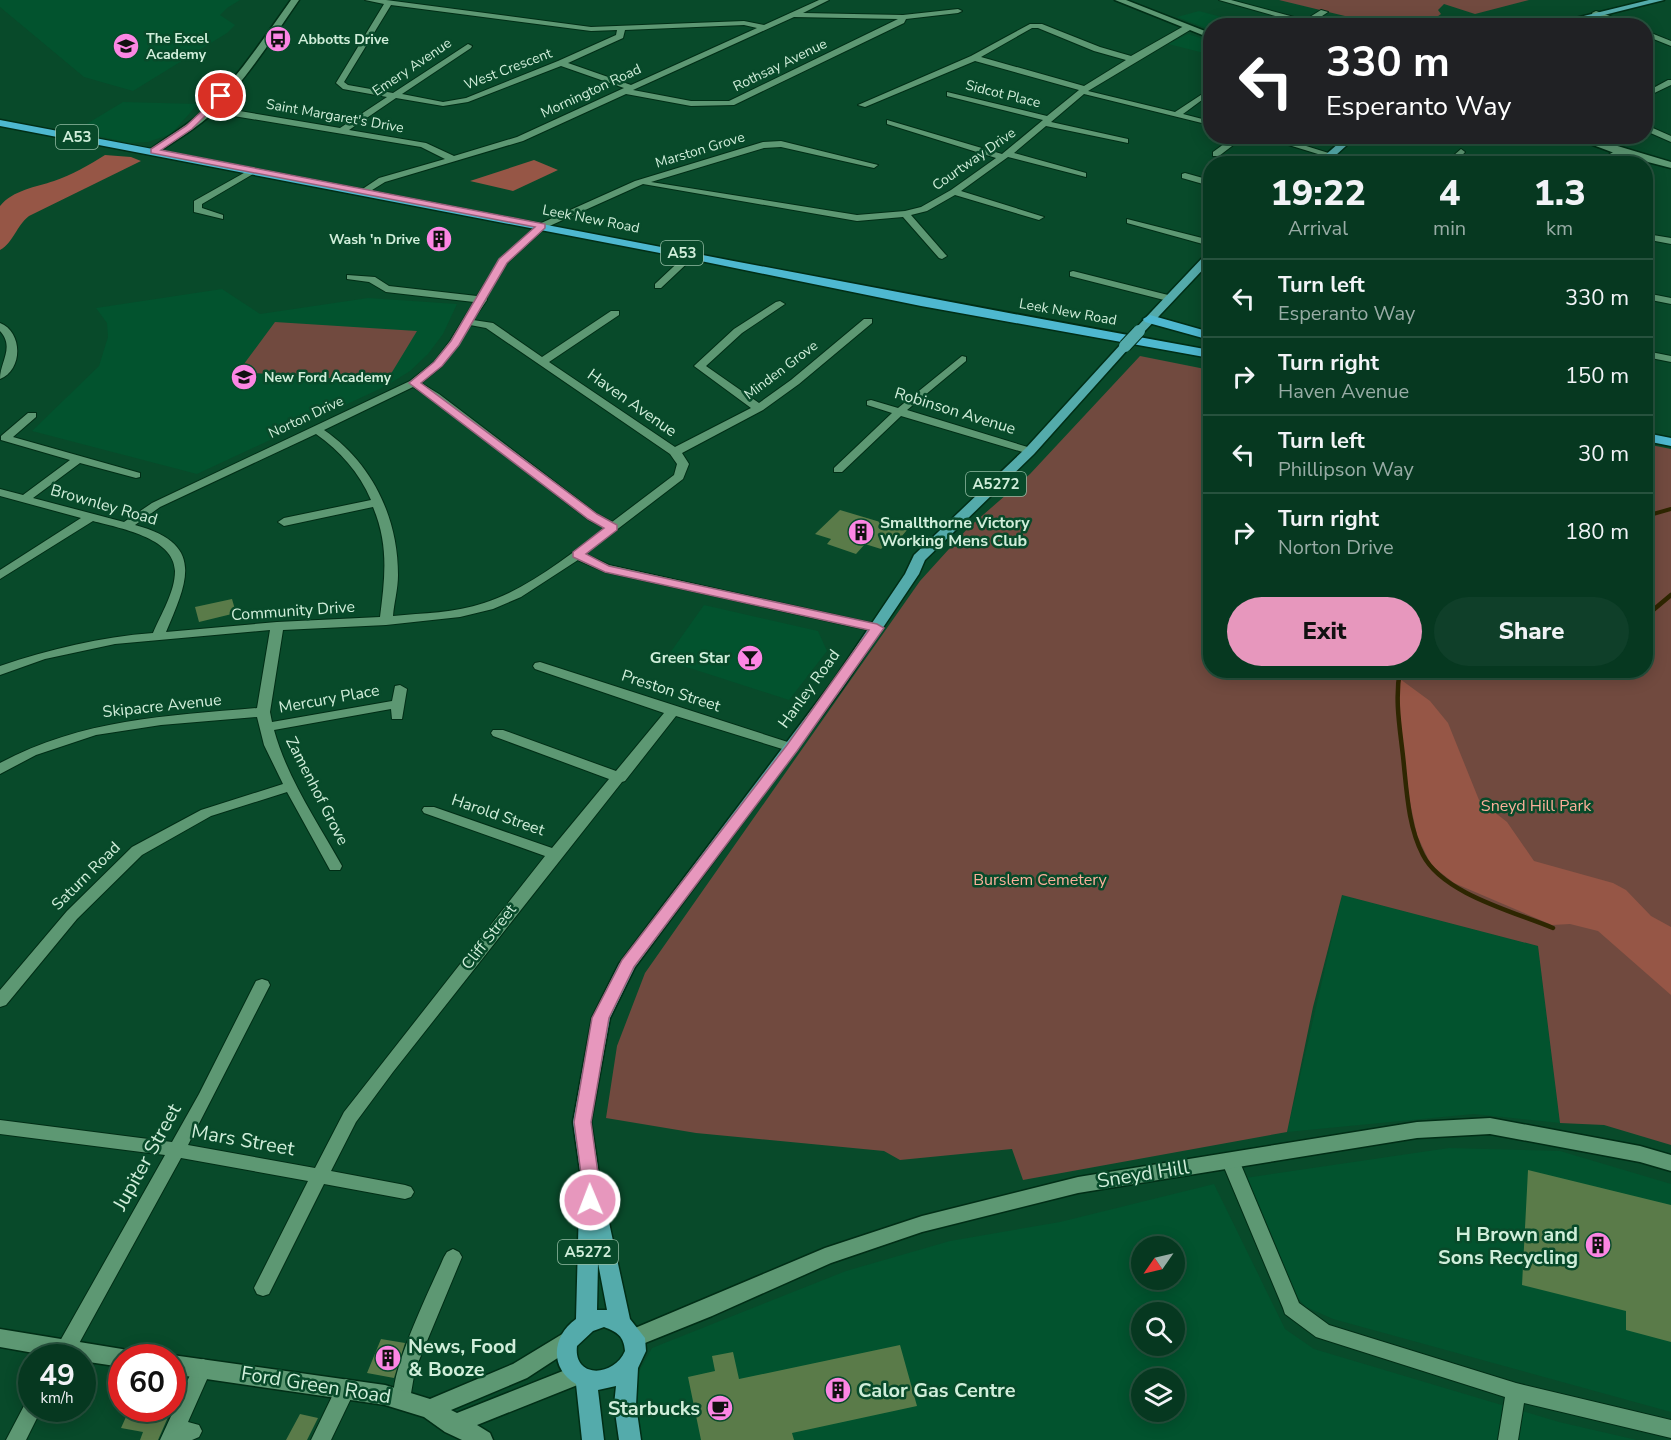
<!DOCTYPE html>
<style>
:root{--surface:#063820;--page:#0f3f29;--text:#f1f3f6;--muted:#98aca5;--line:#27523e;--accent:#e797bd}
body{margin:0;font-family:"Nunito Sans",sans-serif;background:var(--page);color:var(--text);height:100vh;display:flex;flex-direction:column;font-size:22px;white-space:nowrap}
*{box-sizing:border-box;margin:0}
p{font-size:20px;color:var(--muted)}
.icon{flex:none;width:33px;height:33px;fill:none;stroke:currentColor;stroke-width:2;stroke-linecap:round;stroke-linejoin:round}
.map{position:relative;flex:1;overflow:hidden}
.sheet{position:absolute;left:1203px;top:156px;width:450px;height:522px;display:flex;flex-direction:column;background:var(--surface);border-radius:24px;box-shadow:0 3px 15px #0003,0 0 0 2px var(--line)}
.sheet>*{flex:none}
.hud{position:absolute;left:1203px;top:18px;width:450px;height:126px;border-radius:24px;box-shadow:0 3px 15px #0003,0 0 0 2px var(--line);background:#202124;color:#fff;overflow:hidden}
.needle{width:39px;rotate:236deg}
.buttons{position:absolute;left:1131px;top:1236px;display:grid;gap:12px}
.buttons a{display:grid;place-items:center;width:54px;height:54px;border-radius:50%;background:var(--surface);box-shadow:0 3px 15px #0003,0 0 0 2px var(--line);font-size:30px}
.speed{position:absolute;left:18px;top:1344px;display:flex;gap:12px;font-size:30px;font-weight:700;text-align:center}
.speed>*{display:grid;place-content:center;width:78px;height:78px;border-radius:50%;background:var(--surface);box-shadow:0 3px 15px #0003,0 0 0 2px var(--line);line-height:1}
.speed small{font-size:15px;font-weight:400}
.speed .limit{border:9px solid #d22;background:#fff;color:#111}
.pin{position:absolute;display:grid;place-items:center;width:51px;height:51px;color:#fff;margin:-26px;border:3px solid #fff;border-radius:50%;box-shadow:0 2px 6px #0007}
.me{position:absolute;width:66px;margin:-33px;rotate:359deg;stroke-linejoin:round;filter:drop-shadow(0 0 4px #0008)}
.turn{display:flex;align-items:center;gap:21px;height:126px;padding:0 24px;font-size:27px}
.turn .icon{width:78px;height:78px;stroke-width:2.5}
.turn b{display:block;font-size:42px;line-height:51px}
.eta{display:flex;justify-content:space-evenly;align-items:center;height:102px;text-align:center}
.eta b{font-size:36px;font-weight:800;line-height:42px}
.cta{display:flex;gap:12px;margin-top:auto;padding:12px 24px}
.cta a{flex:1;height:69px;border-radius:36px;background:var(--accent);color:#111;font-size:24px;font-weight:800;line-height:69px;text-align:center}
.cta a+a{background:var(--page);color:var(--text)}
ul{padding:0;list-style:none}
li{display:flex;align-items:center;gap:18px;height:78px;padding:0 24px;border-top:2px solid var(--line)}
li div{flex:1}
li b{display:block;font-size:22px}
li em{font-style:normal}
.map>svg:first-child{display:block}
.built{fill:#02532e;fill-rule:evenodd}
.green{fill:#714a3f}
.forest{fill:#965646}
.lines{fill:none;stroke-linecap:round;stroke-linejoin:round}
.stream-far1{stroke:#2e2601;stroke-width:4}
.stream{stroke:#2e2601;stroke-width:4.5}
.building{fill:#5a7b49}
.street-casing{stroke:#002e16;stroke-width:2}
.secondary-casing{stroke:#002e16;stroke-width:3}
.primary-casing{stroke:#002e16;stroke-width:3}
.highway-casing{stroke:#002e16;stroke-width:3}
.street{fill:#5d9873;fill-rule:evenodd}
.secondary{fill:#5d9873;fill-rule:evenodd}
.primary{fill:#54abab;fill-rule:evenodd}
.highway{fill:#4eb8d0;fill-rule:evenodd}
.primary-bridge-casing{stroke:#002e16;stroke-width:14;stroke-linecap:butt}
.primary-bridge{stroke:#54abab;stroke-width:12}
.route{fill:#e797bd;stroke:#96627b;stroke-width:1.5}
.labels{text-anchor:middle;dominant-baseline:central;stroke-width:5;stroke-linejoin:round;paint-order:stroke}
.far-poi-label{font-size:14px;font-weight:bold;fill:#d0eeda;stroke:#084a2a;text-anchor:start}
.far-street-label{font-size:14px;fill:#d0eeda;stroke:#084a2a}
.shield{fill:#084a2a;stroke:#94bda5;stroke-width:1.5}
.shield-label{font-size:15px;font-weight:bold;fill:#d0eeda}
.street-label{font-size:16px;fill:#d0eeda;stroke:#084a2a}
.poi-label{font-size:16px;font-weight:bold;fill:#d0eeda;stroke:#084a2a;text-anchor:start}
.park-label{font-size:16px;fill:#fcaf9b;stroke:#084a2a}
.near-street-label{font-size:20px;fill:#d0eeda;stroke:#084a2a}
.near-poi-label{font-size:20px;font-weight:bold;fill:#d0eeda;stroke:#084a2a;text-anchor:end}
</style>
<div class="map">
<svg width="1671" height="1440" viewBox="0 0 1671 1440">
<rect width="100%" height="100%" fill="#084a2a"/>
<path class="built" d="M0,0H240L227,8L220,15L235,25L227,33L133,91L84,77L0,7Z
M1199,11L1240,22L1232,25L1218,24L1206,28L1177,17Z
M1188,34L1210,41V47L1204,53L1168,44Z
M123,102L198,104L171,134L148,142L130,143L75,131Z
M222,289L260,314L368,298L457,304L443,334L428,354L410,371L386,386L197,474L32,431L99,366L108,337L107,323L96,308Z
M704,605L818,631L827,651L789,700L665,660Z
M1342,895L1538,946L1560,1123L1474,1114L1287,1132Z
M1449,1148L1560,1151L1671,1184V1412L1333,1319L1306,1307L1297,1297L1245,1178Z
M1214,1184L1285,1329L1314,1349L1559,1422L1637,1440H638L632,1384L652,1348L846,1271L950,1241L1060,1222ZM1142,1246H1174V1280H1142ZM1142,1312H1174V1346H1142ZM1142,1378H1174V1412H1142Z"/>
<path class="green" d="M1279,0H1529L1475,14L1444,4L1438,10L1441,14L1424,26L1382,25Z
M275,322L417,331L386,382L238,372Z
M1140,356L1210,370V670H1646V444L1671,449V1145L1604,1125L1560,1123L1538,946L1342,895L1313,1007L1287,1132L1023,1180L1012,1149L900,1160L884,1151L696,1133L606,1118L617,1046L645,973L920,581L968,528L1030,474Z"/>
<path class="forest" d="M105,155L131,157L141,161L29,216C16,226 14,242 0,250V206C13,190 36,187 54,181C72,175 89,165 105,155Z
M534,160L558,170L513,191L470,181Z
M1400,679L1430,701L1448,723L1479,800L1507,822L1534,861L1613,883L1626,890L1651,916L1671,927V995L1598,931L1570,924L1552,925L1454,883L1431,865L1417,835L1410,802L1399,720Z"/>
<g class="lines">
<path class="stream-far1" d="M1646,516L1671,509"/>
<path class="stream" d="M1646,616L1671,595
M1400,670C1394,703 1401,733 1404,766C1407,796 1409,828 1423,855C1443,894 1515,912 1553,928"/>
</g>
<path class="building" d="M840,510L907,530L896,543L889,541L881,549L865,544L856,554L827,544L831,539L815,534Z
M232,599L236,613L199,622L195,607Z
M1528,1170L1671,1205V1342L1626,1330V1311L1522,1285Z
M381,1339L405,1343L394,1378L367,1373Z
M900,1345L917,1406L792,1433L794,1440H701L688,1377L715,1371L712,1356L733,1352L739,1379Z
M130,1408H172L158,1440H140L143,1432L121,1428Z
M300,1414L318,1418L307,1440H286Z"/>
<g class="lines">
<defs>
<path id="street" d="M365,0H386L591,27L744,21L764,25L819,0H829L803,13L903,15L958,9L962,11L958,13L906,19L904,23L734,105L691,106L626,94L523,141L385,182L364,195L361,194V190L379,178L445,159L421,147L210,112L206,109L210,106L340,128L387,97L343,89L336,83L384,4ZM391,5L591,31L617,30L616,35L558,61L466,98L443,102L402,94L471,48L472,46L468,44L393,93L348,85L344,82ZM794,17L898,19L729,101H691L633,90ZM744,25L757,28L631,85L568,63L623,38L625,30ZM561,66L624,88L517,137L454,156L426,143L349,130L396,98L443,106L468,102Z
M1219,0H1231L1305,20L1321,10L1328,12L1313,22L1321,26H1300V23Z
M1596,11L1632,24V26H1621L1593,15L1592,13Z
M1030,24H1042L1100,47L1131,56L1184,26H1190V30L1088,91L1175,112L1210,89V94L1183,114L1210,121V125L1084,94L1051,122L1128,139V143L1046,126L1014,153L1086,173V177L1008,157L961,191L1044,217L1039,220L955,195L927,211L911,215L945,254L947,256L942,259L939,258L903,217L857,221L643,184L545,228L507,263L486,298L487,300L473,320L493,323L542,357L611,311H619V315L549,362L675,447L751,408L694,366L734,329L776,302L780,301L785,304L742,333L706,366L759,403L791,380L864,319H872V323L799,384L763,410L682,453L689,464L683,479L585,554L609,565L881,625L883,628L881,631L877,632L605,572L578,560L521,597L493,609L460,617L386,625L283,630L270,712L272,722L392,701L395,686L400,685L407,689L402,719H392L391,709L274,730C287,778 318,823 342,866L340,870H330L287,792L211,816L142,855L77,919L6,1005L0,1007V990L67,911L132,847L201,810L283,784L264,745L257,717L161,725L96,735L36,755L0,774V763C83,719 166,716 257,708L270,630L115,644L45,659L0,675V666C50,649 100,637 153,633C161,614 175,592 175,571C174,537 118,528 93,521L0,579V570L81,518L0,496V489L23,495L70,460L1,440V436L28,413H36V417L13,437L140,473V477L136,478L80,463L33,498L124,522L152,503L410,381L434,362L450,341L474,302L386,292L369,282L347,279V275L375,277L389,286L477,296L500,259L539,224L635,181L763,142L781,141L878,165L874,168L781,147L764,148L651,182L857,215L905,211L921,207L951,190L996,158L887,124V120L1002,154L1043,120L947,96V92L1047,116L1079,90L975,61L865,107L858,105L971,56ZM1032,28H1038L1094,51L1126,60L1084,86L981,57ZM470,325L486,328L670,454L677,464L674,475L612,522L597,514L439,394L421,383L442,366ZM413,387L431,398L589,520L605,528C570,555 526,590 484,603C455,613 423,613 393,616C394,603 398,589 398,575C398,517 372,463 324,430ZM316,434C340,451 359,472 371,500L284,518L278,522L284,526L373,507C389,545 385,578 380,617L277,622L166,632C188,580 205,544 135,525L160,507Z
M1646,31L1671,41V46L1646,36Z
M1668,80H1671V85L1646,97V92Z
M1646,125L1671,136V142L1646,131Z
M1235,136H1245L1219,156H1213V152Z
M1259,136H1274L1335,155L1331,158Z
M1461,149L1465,152L1454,164H1444Z
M1617,150L1624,152L1604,164H1592Z
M251,169L258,171L202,204V208L223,215V219L194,212V201Z
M1185,173L1210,180V186L1182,178V174Z
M1127,219L1210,240V246L1127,223Z
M1653,235L1671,238V244L1650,240V236Z
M688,253L696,255L661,288H655V284Z
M1073,271L1172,296L1173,298L1168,301L1070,276V272Z
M1646,293L1671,298V304L1646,299Z
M0,323C23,332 23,370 0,379C0,362 15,347 0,331Z
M1646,351L1671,356V362L1646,357Z
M962,356L966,357V361L907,410L1034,449V453H1026L901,416L842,472H834V468L892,413L867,405V401L871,400L898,408Z
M540,662L797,745L799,748L792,752L676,716L625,781L622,782L393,1072L356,1122L331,1171L405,1185L411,1187L414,1192L411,1197L405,1199L324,1184L269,1294L263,1296L257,1294L254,1288L308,1181L181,1158L71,1358H53L55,1350L165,1155L0,1134V1120L172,1142L199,1094L254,985L256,981L262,979L268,981L270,985L188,1145L315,1168L344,1112L545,856L424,813L422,810L424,807H434L552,848L609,779L493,736L491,733L493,730H503L616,771L664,713L535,669L533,666L535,663Z
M1230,1153L1236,1155L1239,1160L1299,1303L1329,1325L1516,1383L1671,1420V1438L1524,1403L1518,1440H1498L1505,1397L1316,1337L1285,1314L1283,1308L1221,1160L1224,1155Z
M453,1249L459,1252L462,1257L415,1370L409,1405L402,1408L395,1405C384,1381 432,1285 444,1257L447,1252Z
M203,1359L210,1362L212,1368L188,1422L199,1425L202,1431L199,1437L192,1440H160L196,1362Z
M346,1379L353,1382L356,1388L331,1440H311L339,1382Z
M32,1400V1408H42L26,1440H6L26,1402Z"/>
<path id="secondary" d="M291,0H299C271,40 244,84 207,118C192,131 174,141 157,153H151V149C167,137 185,127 200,114C236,81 263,39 291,0Z
M1115,0H1126L1210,33V38Z
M1569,136H1584L1671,162V168L1617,154Z
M1490,1118L1640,1146L1671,1155V1171L1640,1162L1490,1134L1417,1138L1078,1193L922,1232L831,1263L712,1316L635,1347L628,1345L625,1338L628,1331L825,1248L922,1216L1078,1177L1417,1122Z
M0,1329L122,1349L129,1351L132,1358H122V1367L82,1361V1358H62L0,1347Z
M569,1330L576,1332L579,1339L576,1346L527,1378L451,1410L457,1413L578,1365L585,1368L589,1375L585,1382L477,1425L490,1433L493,1440H462L445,1432L424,1417L385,1405L172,1374V1358H164L172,1355L385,1385L430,1399L513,1364Z"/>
<path id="primary" d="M1649,0H1664L1560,26H1543Z
M1347,136H1357L1326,164H1315Z
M1210,253V262L1143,333H1135V329L1206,254Z
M1125,343L1131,346L1129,348L1034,454L925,560L919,574L843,687L635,967L610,1018L591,1122L600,1181L630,1319L645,1338L646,1351L638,1368L636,1405L641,1440H619L614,1405L616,1386L598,1390L604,1440H582L576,1384C549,1368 552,1336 576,1319L579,1205L584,1199L573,1122L592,1018L619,964L833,681L905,574L914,555L1026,448L1121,344ZM598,1263L607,1310H597ZM604,1327C617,1332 624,1336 625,1351C614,1377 573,1379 577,1346L593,1331Z"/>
<path id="highway" d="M0,120C403,196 806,277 1210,350V358L921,306L691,259L0,126Z
M1150,315L1210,332V340L1145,322L1143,319Z
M1646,433L1671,438V446L1646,441Z"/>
</defs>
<use href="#street" class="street-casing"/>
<use href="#secondary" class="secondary-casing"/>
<use href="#primary" class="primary-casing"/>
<use href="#highway" class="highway-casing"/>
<use href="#street" class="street"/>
<use href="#secondary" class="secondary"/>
<use href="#primary" class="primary"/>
<use href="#highway" class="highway"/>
<defs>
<path id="primary-bridge" d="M1125,346L1139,331"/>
</defs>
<use href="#primary-bridge" class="primary-bridge-casing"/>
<use href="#primary-bridge" class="primary-bridge"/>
</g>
<path class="route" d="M221,93L226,96L224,97L192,129L161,150L545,224V228L507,263L459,345L442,366L421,383L597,514L617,525V530L586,554L609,566L877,624L884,628L797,751L634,967L609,1018L591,1122L599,1181V1200L596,1205L590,1207L583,1205L581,1200L582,1181L574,1122L592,1018L622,960L787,745L869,630L605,572L573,557V552L604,528L588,519L409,383L434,362L451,341L499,259L535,227L151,153V149L186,126Z"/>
<defs>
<symbol id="bus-disc" viewBox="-11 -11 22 22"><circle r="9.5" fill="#fc86e4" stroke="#084a2a"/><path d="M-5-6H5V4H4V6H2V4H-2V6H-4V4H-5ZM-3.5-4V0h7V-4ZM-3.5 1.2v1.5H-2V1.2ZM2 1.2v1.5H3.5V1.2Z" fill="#111"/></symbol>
<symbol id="school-disc" viewBox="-11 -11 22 22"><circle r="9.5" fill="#fc86e4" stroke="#084a2a"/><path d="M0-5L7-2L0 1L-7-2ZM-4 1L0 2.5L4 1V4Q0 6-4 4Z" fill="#111"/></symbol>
<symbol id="building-disc" viewBox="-11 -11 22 22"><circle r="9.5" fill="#fc86e4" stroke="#084a2a"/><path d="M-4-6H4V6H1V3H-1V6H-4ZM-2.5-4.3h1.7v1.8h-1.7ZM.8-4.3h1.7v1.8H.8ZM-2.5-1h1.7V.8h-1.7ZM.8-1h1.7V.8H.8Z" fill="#111"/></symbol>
<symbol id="bar-disc" viewBox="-11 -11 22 22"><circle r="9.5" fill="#fc86e4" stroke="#084a2a"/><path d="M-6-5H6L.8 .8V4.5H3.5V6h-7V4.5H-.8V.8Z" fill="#111"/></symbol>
<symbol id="cafe-disc" viewBox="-11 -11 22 22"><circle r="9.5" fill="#fc86e4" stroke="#084a2a"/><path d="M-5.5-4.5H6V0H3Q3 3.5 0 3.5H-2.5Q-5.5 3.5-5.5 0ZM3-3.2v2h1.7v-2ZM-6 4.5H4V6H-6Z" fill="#111"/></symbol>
</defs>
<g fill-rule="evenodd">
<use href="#bus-disc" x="263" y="24" width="30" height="30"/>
<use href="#school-disc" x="111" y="31" width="30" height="30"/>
<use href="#building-disc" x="424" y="224" width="30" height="30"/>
<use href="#school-disc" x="229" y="362" width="30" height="30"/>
<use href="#building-disc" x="846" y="517" width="30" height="30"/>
<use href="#bar-disc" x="735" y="643" width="30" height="30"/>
<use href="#building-disc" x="1583" y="1230" width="30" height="30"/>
<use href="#building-disc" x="373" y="1343" width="30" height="30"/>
<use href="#building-disc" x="823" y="1375" width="30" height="30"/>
<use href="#cafe-disc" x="705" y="1393" width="30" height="30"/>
</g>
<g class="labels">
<g class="far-poi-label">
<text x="146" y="38">The Excel<tspan x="146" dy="16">Academy</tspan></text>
<text x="298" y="39">Abbotts Drive</text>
<text x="420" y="239" text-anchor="end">Wash 'n Drive</text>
<text x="264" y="377">New Ford Academy</text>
</g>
<g class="far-street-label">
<text transform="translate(780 65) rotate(-26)">Rothsay Avenue</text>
<text transform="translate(412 67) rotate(-34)">Emery Avenue</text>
<text transform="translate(508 69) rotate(-21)">West Crescent</text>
<text transform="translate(591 91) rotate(-25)">Mornington Road</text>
<text transform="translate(1003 94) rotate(14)">Sidcot Place</text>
<text transform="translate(335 116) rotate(10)">Saint Margaret's Drive</text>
<text transform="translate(700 150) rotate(-17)">Marston Grove</text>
<text transform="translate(974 159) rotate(-35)">Courtway Drive</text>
<text transform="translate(591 219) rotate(11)">Leek New Road</text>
<text transform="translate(1068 312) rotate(10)">Leek New Road</text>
<text transform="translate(781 370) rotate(-37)">Minden Grove</text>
<text transform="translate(306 417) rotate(-25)">Norton Drive</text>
</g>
<g class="shield">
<rect x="56" y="125" width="42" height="24" rx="4.5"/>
<rect x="661" y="241" width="42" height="24" rx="4.5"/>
<rect x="966" y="472" width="60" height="24" rx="4.5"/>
<rect x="558" y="1240" width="60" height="24" rx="4.5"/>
</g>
<g class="shield-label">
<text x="77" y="137">A53</text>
<text x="682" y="253">A53</text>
<text x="996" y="484">A5272</text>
<text x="588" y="1252">A5272</text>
</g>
<g class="street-label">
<text transform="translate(632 403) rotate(35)">Haven Avenue</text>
<text transform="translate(955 411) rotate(17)">Robinson Avenue</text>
<text transform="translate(104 505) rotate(16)">Brownley Road</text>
<text transform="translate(293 611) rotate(-4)">Community Drive</text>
<text transform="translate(809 689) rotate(-54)">Hanley Road</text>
<text transform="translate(671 691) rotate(18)">Preston Street</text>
<text transform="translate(329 699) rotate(-10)">Mercury Place</text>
<text transform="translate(162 706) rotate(-6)">Skipacre Avenue</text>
<text transform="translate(317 791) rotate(63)">Zamenhof Grove</text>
<text transform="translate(498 815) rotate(19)">Harold Street</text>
<text transform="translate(86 876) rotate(-45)">Saturn Road</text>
<text transform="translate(489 937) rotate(-52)">Cliff Street</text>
</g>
<g class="poi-label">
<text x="880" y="523">Smallthorne Victory<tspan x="880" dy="18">Working Mens Club</tspan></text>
<text x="730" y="658" text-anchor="end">Green Star</text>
</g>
<g class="park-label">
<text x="1536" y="806">Sneyd Hill Park</text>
<text x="1040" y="880">Burslem Cemetery</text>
</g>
<g class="near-street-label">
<text transform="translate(243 1140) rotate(10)">Mars Street</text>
<text transform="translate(147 1157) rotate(-61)">Jupiter Street</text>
<text transform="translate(1143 1174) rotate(-9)">Sneyd Hill</text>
<text transform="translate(316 1385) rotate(9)">Ford Green Road</text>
</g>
<g class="near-poi-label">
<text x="1578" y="1234">H Brown and<tspan x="1578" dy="23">Sons Recycling</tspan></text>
<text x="408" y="1346" text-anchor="start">News, Food<tspan x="408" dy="23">&amp; Booze</tspan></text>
<text x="858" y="1390" text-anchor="start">Calor Gas Centre</text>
<text x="700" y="1408">Starbucks</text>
</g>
</g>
</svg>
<div class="buttons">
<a><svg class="needle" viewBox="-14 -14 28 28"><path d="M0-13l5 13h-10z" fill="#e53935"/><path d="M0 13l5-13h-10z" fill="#98aca5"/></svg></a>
<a><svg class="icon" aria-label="search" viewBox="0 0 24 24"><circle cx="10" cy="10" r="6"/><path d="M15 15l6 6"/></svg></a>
<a><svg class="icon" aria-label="layers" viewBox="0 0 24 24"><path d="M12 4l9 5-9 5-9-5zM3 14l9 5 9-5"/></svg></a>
</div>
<div class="speed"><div>49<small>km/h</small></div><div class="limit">60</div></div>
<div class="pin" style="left:221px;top:96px;background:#d93025"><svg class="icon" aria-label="arrive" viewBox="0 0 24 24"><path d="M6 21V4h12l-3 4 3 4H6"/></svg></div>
<svg class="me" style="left:590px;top:1200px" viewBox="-20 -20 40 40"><circle r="17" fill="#e797bd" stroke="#fff" stroke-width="3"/><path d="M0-11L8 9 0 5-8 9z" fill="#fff"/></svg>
<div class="hud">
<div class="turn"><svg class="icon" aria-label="left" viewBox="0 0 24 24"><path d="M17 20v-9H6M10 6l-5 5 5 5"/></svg><div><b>330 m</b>Esperanto Way</div></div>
</div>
<section class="sheet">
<div class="eta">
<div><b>19:22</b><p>Arrival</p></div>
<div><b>4</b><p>min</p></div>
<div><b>1.3</b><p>km</p></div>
</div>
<ul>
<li><svg class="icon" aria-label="left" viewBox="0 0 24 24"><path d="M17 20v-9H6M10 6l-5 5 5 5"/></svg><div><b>Turn left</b><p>Esperanto Way</p></div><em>330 m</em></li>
<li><svg class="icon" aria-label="right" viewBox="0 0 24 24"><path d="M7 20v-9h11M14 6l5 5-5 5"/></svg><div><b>Turn right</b><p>Haven Avenue</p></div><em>150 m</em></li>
<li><svg class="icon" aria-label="left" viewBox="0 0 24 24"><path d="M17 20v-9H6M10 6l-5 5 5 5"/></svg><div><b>Turn left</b><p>Phillipson Way</p></div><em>30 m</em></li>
<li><svg class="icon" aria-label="right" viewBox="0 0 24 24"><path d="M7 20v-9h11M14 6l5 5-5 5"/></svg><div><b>Turn right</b><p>Norton Drive</p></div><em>180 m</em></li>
</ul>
<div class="cta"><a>Exit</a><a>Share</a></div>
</section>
</div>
